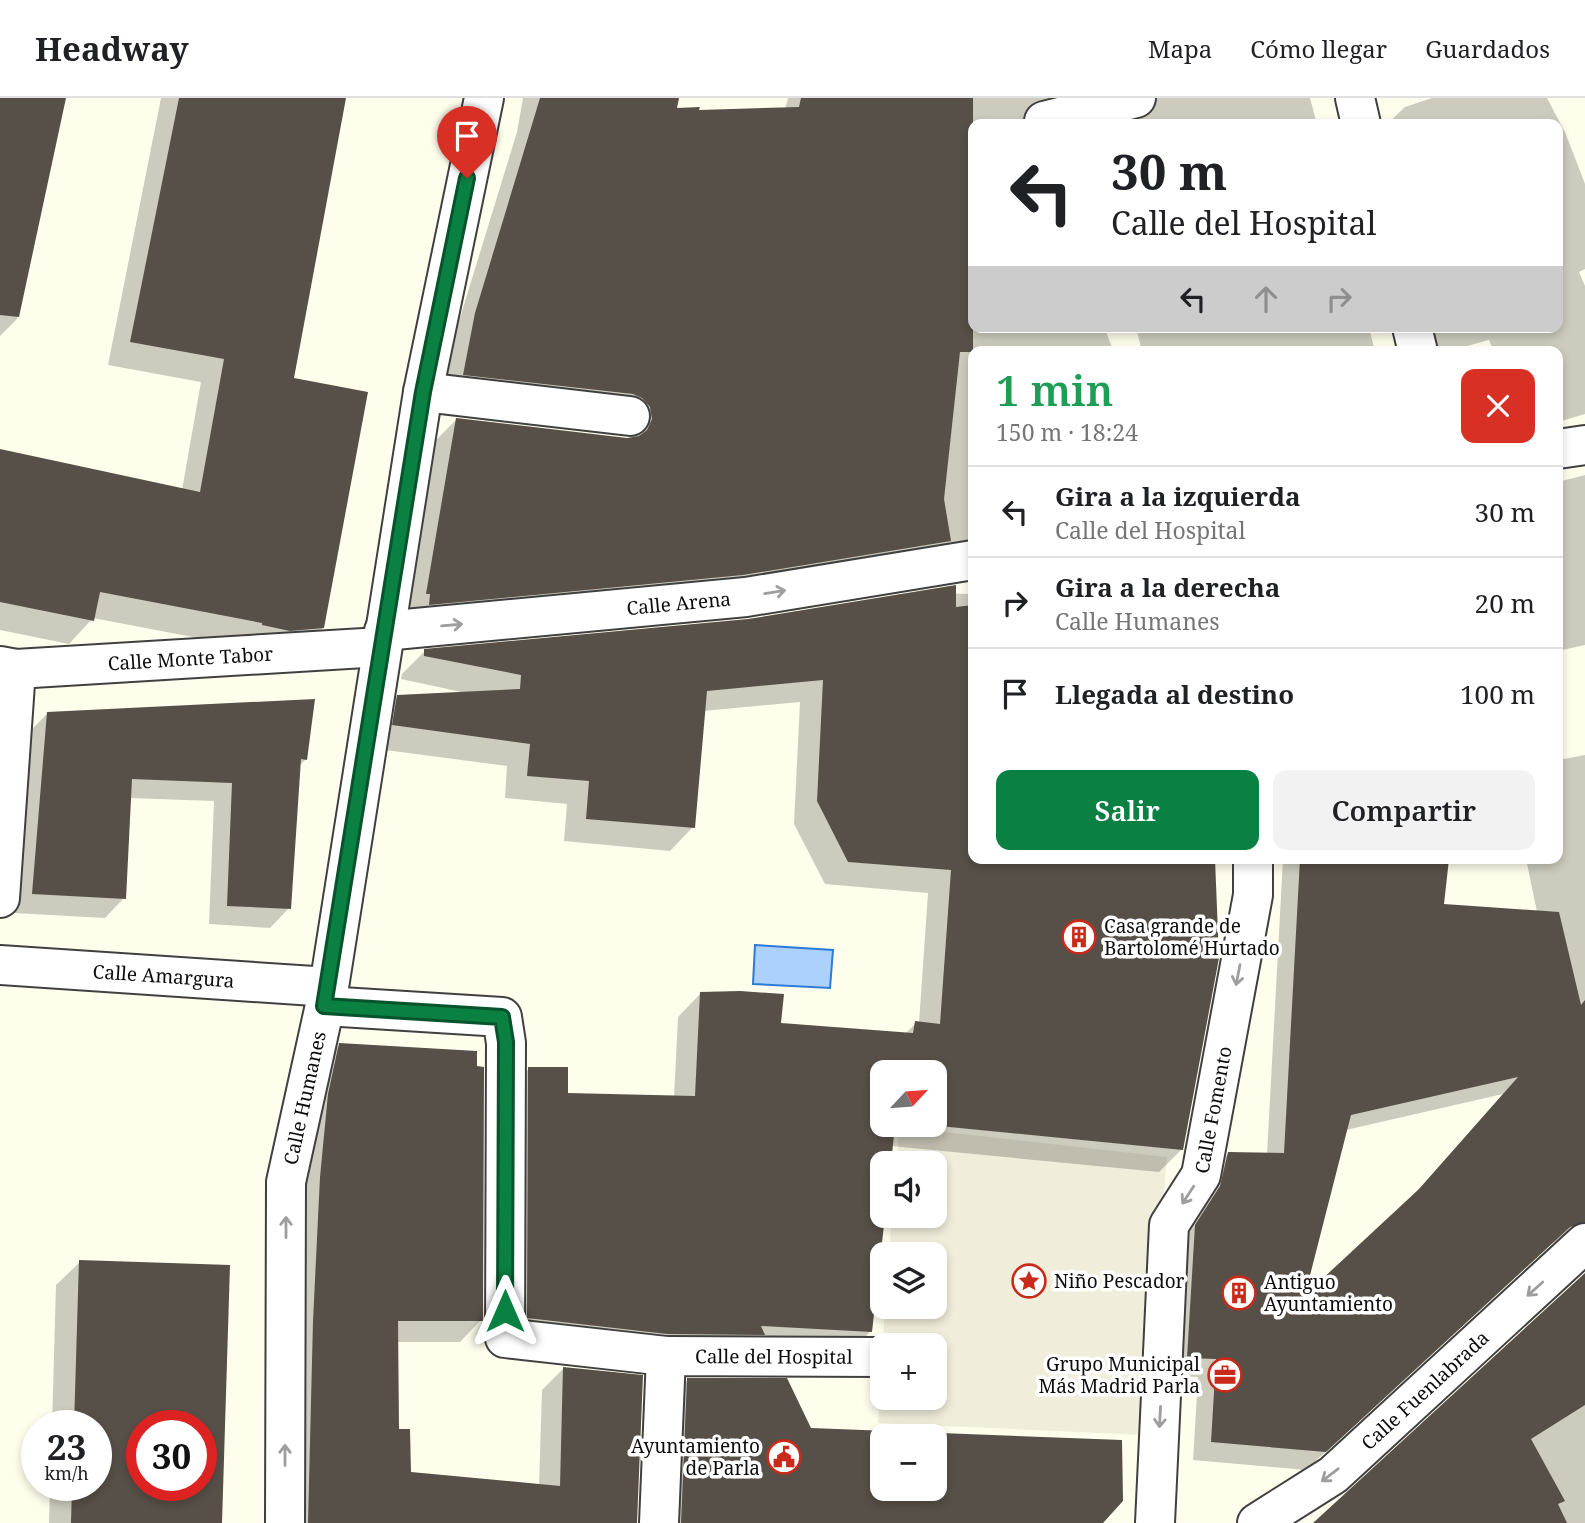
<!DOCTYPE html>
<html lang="es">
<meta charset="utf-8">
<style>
:root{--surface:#fff;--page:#f2f2f2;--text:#202124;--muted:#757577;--line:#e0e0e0;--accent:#0b8043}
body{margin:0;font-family:"Noto Serif",serif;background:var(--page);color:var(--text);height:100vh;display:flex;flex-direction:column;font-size:26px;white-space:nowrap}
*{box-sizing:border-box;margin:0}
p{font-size:23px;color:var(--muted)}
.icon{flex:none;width:38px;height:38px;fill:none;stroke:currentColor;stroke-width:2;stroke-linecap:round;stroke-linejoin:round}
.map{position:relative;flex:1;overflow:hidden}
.sheet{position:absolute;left:968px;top:248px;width:595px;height:518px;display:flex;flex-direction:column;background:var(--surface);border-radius:14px;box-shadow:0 4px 10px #0003}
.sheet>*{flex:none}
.guide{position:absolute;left:968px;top:21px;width:595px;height:214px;border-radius:14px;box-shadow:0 4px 10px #0003;background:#fff;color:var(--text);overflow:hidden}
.needle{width:46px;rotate:64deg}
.buttons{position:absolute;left:870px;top:962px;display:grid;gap:14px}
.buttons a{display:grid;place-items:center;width:77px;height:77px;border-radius:14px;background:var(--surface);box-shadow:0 4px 10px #0003;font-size:35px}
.speed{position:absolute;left:21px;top:1312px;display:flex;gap:14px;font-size:35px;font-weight:700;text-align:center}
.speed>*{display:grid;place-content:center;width:91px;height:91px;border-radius:50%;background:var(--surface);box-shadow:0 4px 10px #0003;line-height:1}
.speed small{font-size:18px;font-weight:400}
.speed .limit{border:10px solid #d22;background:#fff;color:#111}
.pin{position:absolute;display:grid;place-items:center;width:60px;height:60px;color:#fff;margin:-72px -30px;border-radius:50% 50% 50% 0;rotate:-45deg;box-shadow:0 0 7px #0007}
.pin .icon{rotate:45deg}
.me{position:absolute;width:77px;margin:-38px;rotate:0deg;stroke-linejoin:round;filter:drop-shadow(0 0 5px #0008)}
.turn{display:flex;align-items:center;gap:24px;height:147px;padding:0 28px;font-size:32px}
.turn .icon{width:91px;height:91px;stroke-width:2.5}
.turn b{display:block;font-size:49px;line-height:60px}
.lanes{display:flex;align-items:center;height:66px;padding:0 28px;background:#0003;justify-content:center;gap:35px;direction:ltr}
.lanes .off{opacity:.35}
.round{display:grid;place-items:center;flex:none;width:74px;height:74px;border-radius:14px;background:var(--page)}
.summary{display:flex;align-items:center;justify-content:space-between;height:119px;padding:0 28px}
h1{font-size:42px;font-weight:600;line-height:52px;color:#1e9e55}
.cta{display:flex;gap:14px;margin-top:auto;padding:14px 28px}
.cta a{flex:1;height:80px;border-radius:14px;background:var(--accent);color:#fff;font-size:28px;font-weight:600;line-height:80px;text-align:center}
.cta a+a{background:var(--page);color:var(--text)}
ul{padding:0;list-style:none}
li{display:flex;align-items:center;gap:21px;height:91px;padding:0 28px;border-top:2px solid var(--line)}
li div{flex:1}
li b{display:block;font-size:26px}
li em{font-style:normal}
header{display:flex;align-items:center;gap:42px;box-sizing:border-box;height:98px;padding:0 35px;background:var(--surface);border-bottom:2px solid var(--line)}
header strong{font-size:33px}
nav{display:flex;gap:38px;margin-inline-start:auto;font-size:24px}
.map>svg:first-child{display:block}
.plaza{fill:#f0eddb;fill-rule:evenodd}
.water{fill:#acd2fc;stroke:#2d7bd9;stroke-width:2}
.shadow{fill:#0003;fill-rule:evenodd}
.building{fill:#575048;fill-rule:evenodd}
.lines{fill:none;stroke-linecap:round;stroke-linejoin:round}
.pedestrian-casing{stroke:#404040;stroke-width:42}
.minor-casing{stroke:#404040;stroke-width:42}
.tertiary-casing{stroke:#404040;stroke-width:42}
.pedestrian{stroke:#fff;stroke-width:38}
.minor{stroke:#fff;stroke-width:38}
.tertiary{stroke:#fff;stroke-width:38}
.oneway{stroke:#9e9e9e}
.route-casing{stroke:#07532c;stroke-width:18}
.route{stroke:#0b8043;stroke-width:12}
.labels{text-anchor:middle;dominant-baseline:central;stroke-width:7;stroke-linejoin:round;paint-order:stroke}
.street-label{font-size:19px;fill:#0d0d0d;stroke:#fff}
.poi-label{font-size:19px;fill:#0d0d0d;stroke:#fff;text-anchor:start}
</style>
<header>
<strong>Headway</strong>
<nav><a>Mapa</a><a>Cómo llegar</a><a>Guardados</a></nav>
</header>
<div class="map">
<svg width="1585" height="1425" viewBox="0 0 1585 1425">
<rect width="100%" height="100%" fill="#fffeed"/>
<path class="plaza" d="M899,1029L1167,1059L1143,1337L878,1325L885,1209H934V1157H889L892,1118H934V1066H897ZM882,1248H934V1300H882Z"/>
<path class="water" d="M755,847L833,852L830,890L753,886Z"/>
<path class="shadow" d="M0,0H64L17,221L0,238Z
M161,0H344L292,281L323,530L299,553L240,548L93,520L69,546L0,532V354L182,392L201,284L108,267Z
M523,0H677L675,12L697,14L785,11L788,0H1103L1016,23L1017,26H973V229H1104L1114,254H973V471L407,516L436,342L456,322L632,341L630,329L444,297L455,236L517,34Z
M1123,0H1310L1317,26H1128L1137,24V15Z
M1432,0H1547L1565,34L1585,86V171L1579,174L1585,188V316L1558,324V254H1494L1489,242L1445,254H1416L1413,229H1558V26H1387L1405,9Z
M1136,229H1369L1375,254H1142Z
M1585,377V547L1558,553V384Z
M915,495L973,496V761L1182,1051L1159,1074L891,1048L882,1066L871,1233L848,1256L504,1243L505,994L529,971L566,996L674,999L678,919L701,895L779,926L905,936L916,925H919L928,795L825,786L794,726L800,604L703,613L693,729L670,753L564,743L567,706L505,700L507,668L370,650L375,622L398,598L466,595L401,581L402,576L425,553L748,523ZM882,975H934V1027H882Z
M47,616L306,661L299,668L289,810L270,830L209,826L214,703L129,700L124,800L105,820L14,815L28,635Z
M1585,657V1153L1572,1142H1559L1549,1147L1306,1372L1193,1362L1198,1279L1169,1278L1177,1147L1209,1075L1228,1056H1267L1283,761H1447L1442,808L1537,814L1526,761H1558V662ZM1503,996L1407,1105L1302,1202L1346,1032Z
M340,947L481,1222L460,1244H396L397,1333L410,1376L539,1388L542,1292L564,1270L636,1425H287L299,1102L318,969Z
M80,1164L229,1169L221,1425H49L50,1388H96V1328H52L56,1187ZM142,1328H201V1388H142Z
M1585,1176V1425H1316Z
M688,1282L810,1332L1120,1344L1101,1425H661L666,1304ZM882,1339H934V1391H882Z"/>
<path class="building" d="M0,0H66L19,219L0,217Z
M179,0H346L294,280L368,294L324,530L290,533L262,527V525L100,494L94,523L0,504V351L200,394L224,261L130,244Z
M540,0H679L677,10L700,9L699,12L799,9L801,0H973V254H960L944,401L951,443L743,477L429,507L430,496H426L456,320L627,340L639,338L647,332L652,321L650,309L642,300L633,296L463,277L475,215Z
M956,487V509L973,507V761H1215L1219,860L1183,1052L929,1027H934V975H882V1027H895L891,1066H882V1118H885L872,1234L761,1228L765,1237L667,1236L527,1220L528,969H568V995L695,998L700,894L740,893L784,896L781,925L913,935L915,923L940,926L951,772L848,764L817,703L823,582L707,593L695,730L586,721L589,683L527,678L530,646L392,627L397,597L520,591L521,577L424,558V551L748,521Z
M315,601L307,662L301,661L291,811L227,808L232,685L132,681L126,801L32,796L47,614Z
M1300,761H1449L1444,806L1559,814L1581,907L1585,902V1124L1570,1129L1326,1354L1211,1344L1216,1261L1187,1260L1195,1127L1220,1088L1228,1054L1284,1055ZM1518,979L1419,1091L1305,1197L1351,1017Z
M339,945L477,953V968L484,969L483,1223H398L399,1331H410L411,1374L560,1388L563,1269L643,1277L637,1425H308L313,1223L320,1079L328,996Z
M79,1162L230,1167L222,1425H71L72,1388H96V1328H74ZM142,1328H201V1388H142Z
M1585,1175V1307L1531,1341L1565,1403L1558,1406L1567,1425H1313Z
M687,1280H787L811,1330L1122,1342L1123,1403L1103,1425H681ZM882,1339H934V1391H882Z"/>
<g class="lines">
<defs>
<path id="pedestrian" d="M423,294L630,318"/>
<g id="minor">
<path d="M1355,0L1361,26"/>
<path d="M1044,23L1136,0"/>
<path d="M1412,229L1418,254"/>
<path d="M1558,351L1585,347"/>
<path id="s1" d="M384,533L746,499L973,462"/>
<path id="s2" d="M0,568L16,571L381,549"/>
<path d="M0,800L16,571"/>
<path id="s3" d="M0,867L329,889"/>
<path d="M325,908L502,919L506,945L505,1240L666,1258"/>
<path id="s4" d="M285,1425L286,1084L329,889L423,294L484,0"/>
<path id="s5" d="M659,1425L666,1258L881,1259"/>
<path id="s6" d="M1155,1425L1169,1127L1201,1077L1253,797V761"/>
</g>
<g id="tertiary">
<path id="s7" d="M1257,1425L1333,1377L1585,1145"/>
</g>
</defs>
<use href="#pedestrian" class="pedestrian-casing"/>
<use href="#minor" class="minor-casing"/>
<use href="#tertiary" class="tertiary-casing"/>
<use href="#pedestrian" class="pedestrian"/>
<use href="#minor" class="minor"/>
<use href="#tertiary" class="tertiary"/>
</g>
<defs><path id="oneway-shaft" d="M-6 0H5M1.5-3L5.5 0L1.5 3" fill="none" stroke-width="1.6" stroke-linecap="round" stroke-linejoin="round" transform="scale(1.75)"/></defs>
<g class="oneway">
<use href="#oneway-shaft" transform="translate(775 494) rotate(-9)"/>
<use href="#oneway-shaft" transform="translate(452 527) rotate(-5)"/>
<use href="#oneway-shaft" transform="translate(1238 877) rotate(101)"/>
<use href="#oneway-shaft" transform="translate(1188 1097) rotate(123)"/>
<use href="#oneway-shaft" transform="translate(286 1129) rotate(-90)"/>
<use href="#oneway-shaft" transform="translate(1535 1191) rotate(138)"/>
<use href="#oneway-shaft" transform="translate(1160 1319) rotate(93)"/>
<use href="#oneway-shaft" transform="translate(285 1357) rotate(-90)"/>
<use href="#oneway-shaft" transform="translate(1330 1377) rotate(143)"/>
</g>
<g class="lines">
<defs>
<path id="route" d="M467,80L423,294L324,908L502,919L506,944L505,1213"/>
</defs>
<use href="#route" class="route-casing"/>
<use href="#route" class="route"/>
</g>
<defs>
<symbol id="building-ring" viewBox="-11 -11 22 22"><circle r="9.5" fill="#fff" stroke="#c92a19" stroke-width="1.5"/><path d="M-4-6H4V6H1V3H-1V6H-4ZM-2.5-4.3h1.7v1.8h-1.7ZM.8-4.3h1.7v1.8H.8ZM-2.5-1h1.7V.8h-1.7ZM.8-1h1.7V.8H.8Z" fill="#c92a19"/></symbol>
<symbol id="sight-ring" viewBox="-11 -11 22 22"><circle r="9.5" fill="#fff" stroke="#c92a19" stroke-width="1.5"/><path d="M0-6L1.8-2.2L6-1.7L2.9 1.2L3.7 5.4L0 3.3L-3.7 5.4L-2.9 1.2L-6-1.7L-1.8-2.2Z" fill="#c92a19"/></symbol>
<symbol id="office-ring" viewBox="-11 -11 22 22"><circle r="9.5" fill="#fff" stroke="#c92a19" stroke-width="1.5"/><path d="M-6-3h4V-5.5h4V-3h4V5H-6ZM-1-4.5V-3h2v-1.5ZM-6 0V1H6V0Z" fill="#c92a19"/></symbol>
<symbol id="civic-ring" viewBox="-11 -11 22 22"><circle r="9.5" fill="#fff" stroke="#c92a19" stroke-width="1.5"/><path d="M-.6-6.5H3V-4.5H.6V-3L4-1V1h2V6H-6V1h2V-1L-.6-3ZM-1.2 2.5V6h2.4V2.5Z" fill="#c92a19"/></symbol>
</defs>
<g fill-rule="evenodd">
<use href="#building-ring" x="1060" y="820" width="38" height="38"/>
<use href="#sight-ring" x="1010" y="1164" width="38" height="38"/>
<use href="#building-ring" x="1220" y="1176" width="38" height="38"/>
<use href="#office-ring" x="1206" y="1258" width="38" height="38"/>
<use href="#civic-ring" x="765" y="1340" width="38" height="38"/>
</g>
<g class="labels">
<g class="street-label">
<text stroke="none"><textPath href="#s1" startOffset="296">Calle Arena</textPath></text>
<text stroke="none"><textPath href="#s2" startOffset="191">Calle Monte Tabor</textPath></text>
<text stroke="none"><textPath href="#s3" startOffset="164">Calle Amargura</textPath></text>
<text stroke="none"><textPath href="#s4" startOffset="427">Calle Humanes</textPath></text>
<text stroke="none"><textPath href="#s6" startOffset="424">Calle Fomento</textPath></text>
<text stroke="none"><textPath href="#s5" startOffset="275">Calle del Hospital</textPath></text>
<text stroke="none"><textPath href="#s7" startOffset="215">Calle Fuenlabrada</textPath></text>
</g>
<g class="poi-label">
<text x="1104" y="828">Casa grande de<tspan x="1104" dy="22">Bartolomé Hurtado</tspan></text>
<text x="1054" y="1183">Niño Pescador</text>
<text x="1264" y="1184">Antiguo<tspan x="1264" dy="22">Ayuntamiento</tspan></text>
<text x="1200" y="1266" text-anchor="end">Grupo Municipal<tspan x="1200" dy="22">Más Madrid Parla</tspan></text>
<text x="760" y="1348" text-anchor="end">Ayuntamiento<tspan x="760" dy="22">de Parla</tspan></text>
</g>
</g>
</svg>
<div class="buttons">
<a><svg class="needle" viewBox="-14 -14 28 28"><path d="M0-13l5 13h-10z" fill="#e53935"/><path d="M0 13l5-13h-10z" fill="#757577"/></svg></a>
<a><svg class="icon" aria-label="sound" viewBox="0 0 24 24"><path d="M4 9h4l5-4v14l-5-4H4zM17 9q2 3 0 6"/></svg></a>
<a><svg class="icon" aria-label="layers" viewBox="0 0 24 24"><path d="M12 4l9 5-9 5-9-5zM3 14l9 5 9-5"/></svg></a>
<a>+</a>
<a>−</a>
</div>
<div class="speed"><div>23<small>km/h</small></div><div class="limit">30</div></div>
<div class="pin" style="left:467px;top:80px;background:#d93025"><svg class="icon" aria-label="arrive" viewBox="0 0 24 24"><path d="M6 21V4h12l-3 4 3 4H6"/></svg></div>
<svg class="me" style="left:505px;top:1213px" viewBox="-20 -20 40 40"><path d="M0-17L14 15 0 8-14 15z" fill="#0b8043" stroke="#fff" stroke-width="4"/></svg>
<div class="guide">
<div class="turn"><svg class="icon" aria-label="left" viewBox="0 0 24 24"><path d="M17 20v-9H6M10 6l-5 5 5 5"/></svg><div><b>30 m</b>Calle del Hospital</div></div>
<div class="lanes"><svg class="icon" aria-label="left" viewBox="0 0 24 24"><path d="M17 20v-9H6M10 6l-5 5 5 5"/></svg><svg class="icon off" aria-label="ahead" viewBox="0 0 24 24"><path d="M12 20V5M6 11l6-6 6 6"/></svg><svg class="icon off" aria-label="right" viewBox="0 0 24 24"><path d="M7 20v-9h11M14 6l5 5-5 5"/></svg></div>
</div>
<section class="sheet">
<div class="summary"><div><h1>1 min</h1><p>150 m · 18:24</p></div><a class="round" style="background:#d93025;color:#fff"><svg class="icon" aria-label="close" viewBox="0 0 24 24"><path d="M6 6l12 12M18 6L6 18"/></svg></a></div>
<ul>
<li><svg class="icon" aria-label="left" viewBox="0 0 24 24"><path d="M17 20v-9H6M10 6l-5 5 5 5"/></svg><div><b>Gira a la izquierda</b><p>Calle del Hospital</p></div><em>30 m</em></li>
<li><svg class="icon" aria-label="right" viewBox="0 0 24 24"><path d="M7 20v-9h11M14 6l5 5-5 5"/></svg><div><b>Gira a la derecha</b><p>Calle Humanes</p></div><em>20 m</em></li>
<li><svg class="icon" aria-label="arrive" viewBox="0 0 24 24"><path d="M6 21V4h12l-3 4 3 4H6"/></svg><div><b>Llegada al destino</b></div><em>100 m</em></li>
</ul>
<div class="cta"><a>Salir</a><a>Compartir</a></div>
</section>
</div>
